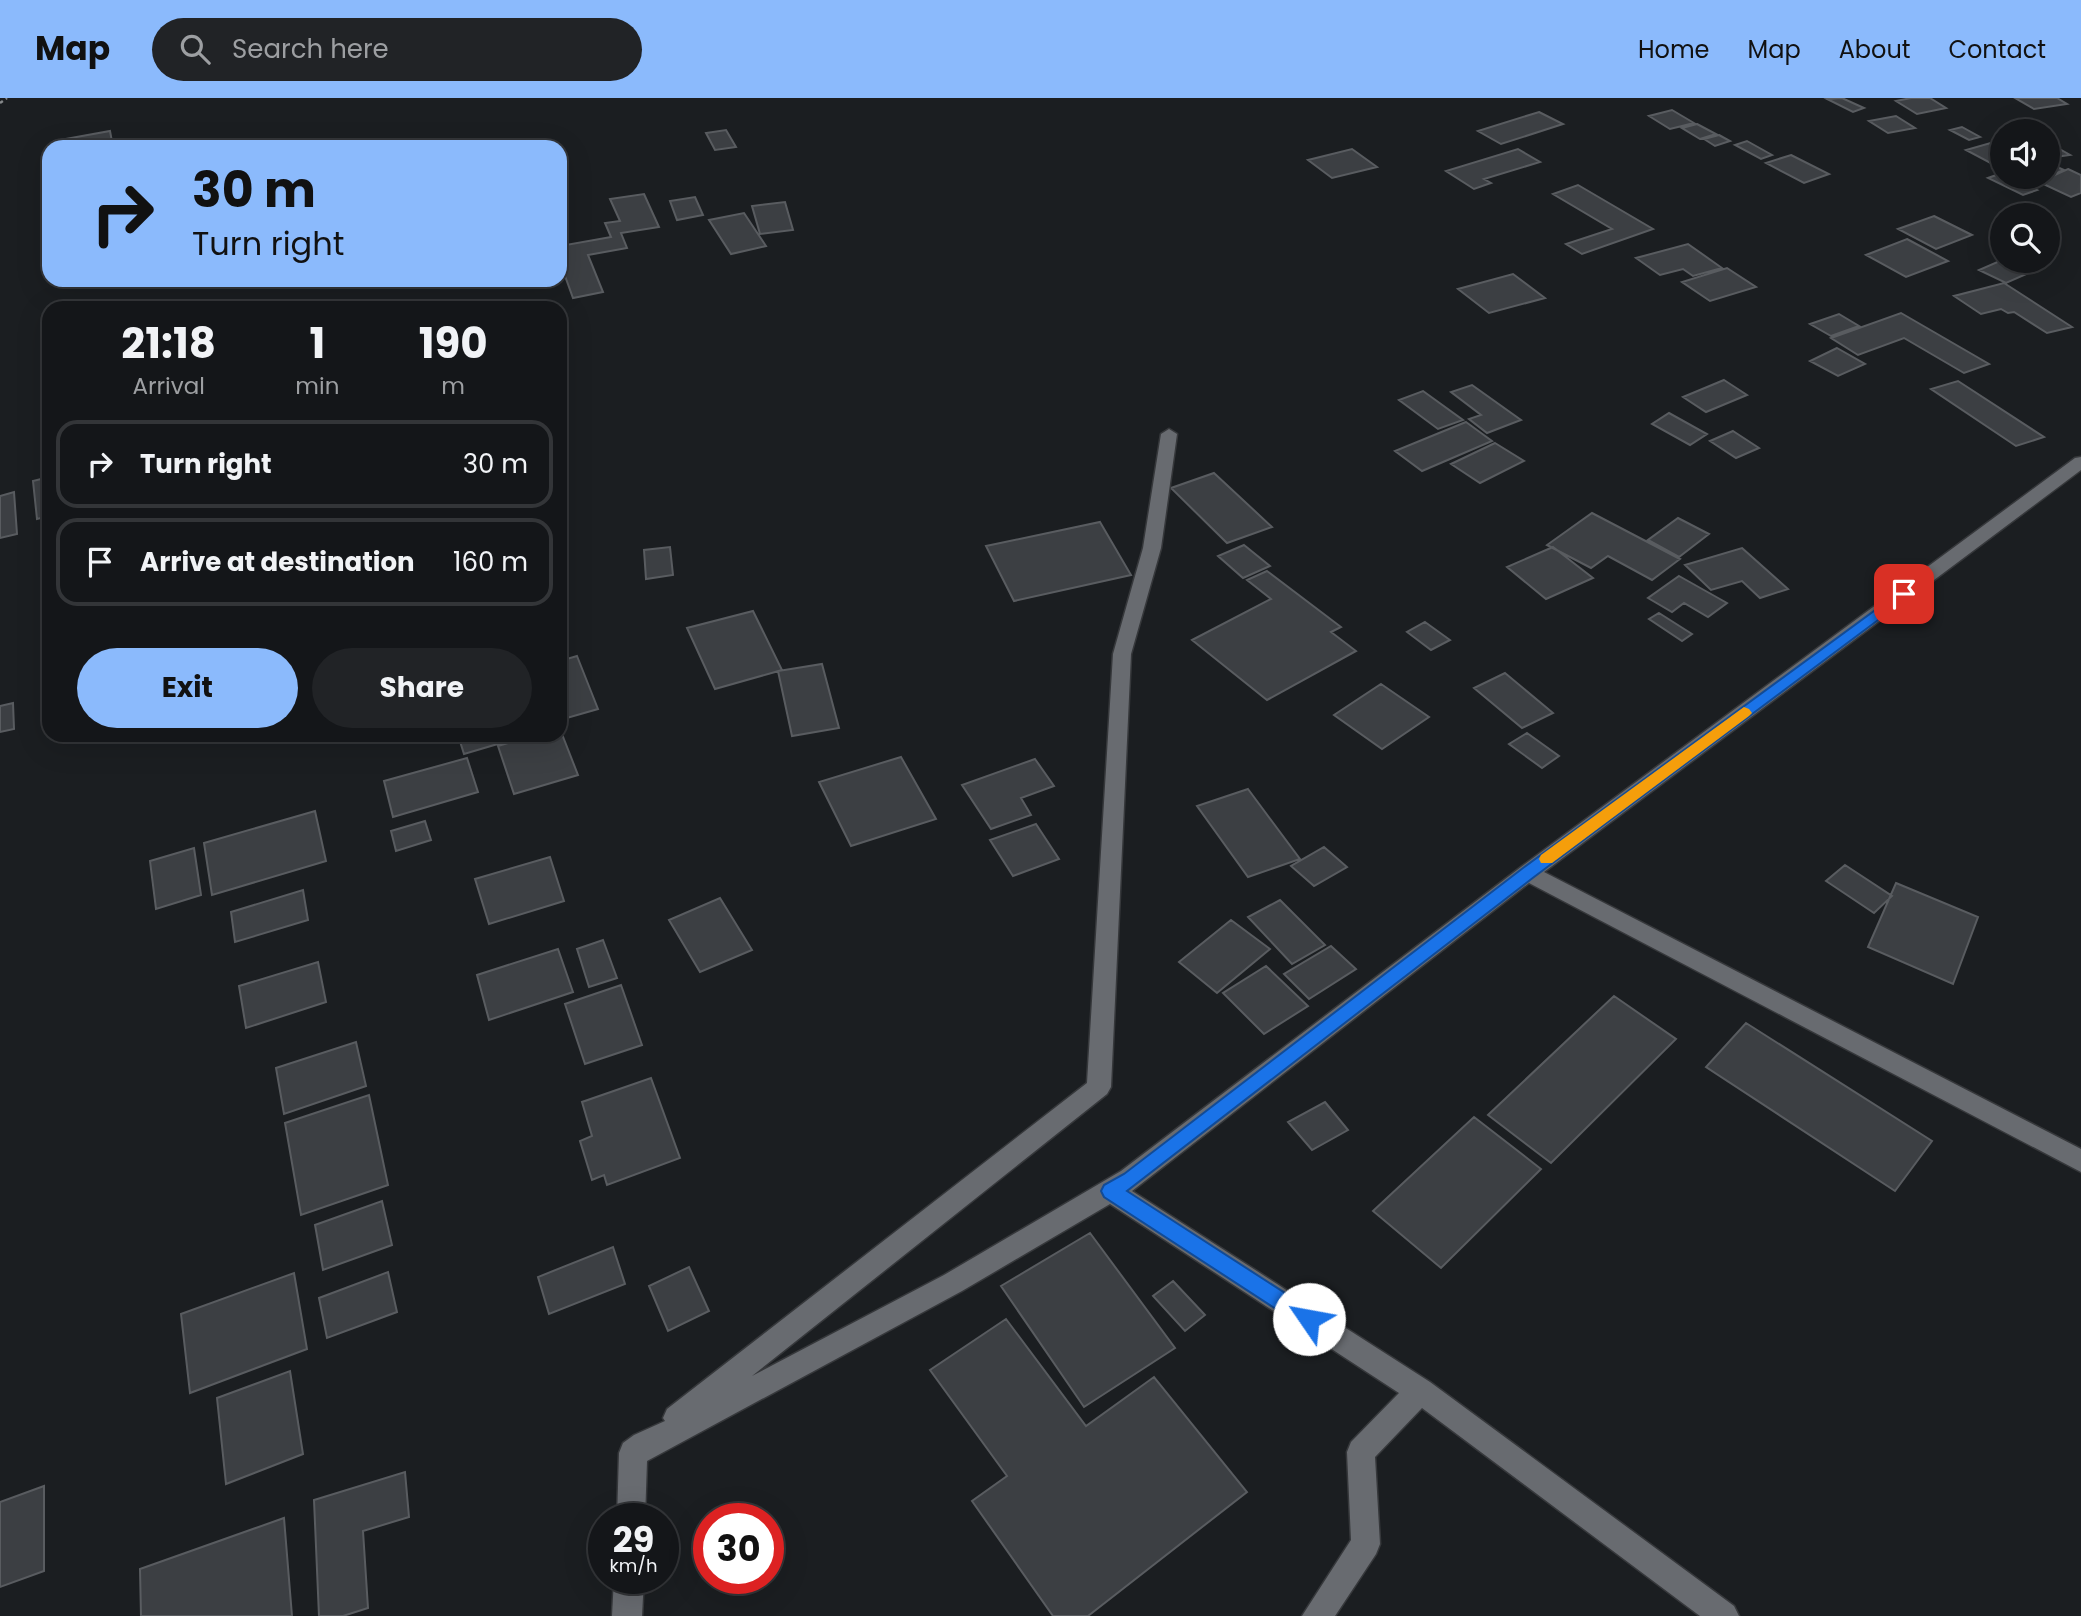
<!DOCTYPE html>
<style>
:root{--surface:#141619;--page:#212326;--text:#f1f3f6;--muted:#9d9fa2;--line:#333538;--accent:#8bbafc}
body{margin:0;font-family:Poppins,sans-serif;background:var(--page);color:var(--text);height:100vh;display:flex;flex-direction:column;font-size:26px;white-space:nowrap}
*{box-sizing:border-box;margin:0}
p{font-size:23px;color:var(--muted)}
.icon{flex:none;width:38px;height:38px;fill:none;stroke:currentColor;stroke-width:2;stroke-linecap:round;stroke-linejoin:round}
.map{position:relative;flex:1;overflow:hidden}
.drawer{position:absolute;left:42px;top:203px;width:525px;height:441px;display:flex;flex-direction:column;background:var(--surface);border-radius:21px;box-shadow:0 7px 28px #0002,0 0 0 2px var(--line)}
.drawer>*{flex:none}
.top-card{position:absolute;left:42px;top:42px;width:525px;height:147px;border-radius:21px;box-shadow:0 7px 28px #0002,0 0 0 2px var(--line);background:#8bbafc;color:#111;overflow:hidden}
.fabs{position:absolute;left:1990px;top:21px;display:grid;gap:14px}
.fabs a{display:grid;place-items:center;width:70px;height:70px;border-radius:50%;background:var(--surface);box-shadow:0 7px 28px #0002,0 0 0 2px var(--line);font-size:35px}
.speed{position:absolute;left:588px;top:1405px;display:flex;gap:14px;font-size:35px;font-weight:700;text-align:center}
.speed>*{display:grid;place-content:center;width:91px;height:91px;border-radius:50%;background:var(--surface);box-shadow:0 7px 28px #0002,0 0 0 2px var(--line);line-height:1}
.speed small{font-size:18px;font-weight:400}
.speed .limit{border:10px solid #d22;background:#fff;color:#111}
.pin{position:absolute;display:grid;place-items:center;width:60px;height:60px;color:#fff;margin:-30px;border-radius:14px;box-shadow:0 4px 10px #0006}
.me{position:absolute;width:77px;margin:-38px;rotate:303deg;stroke-linejoin:round;filter:drop-shadow(0 0 5px #0008)}
.turn{display:flex;align-items:center;gap:24px;height:147px;padding:0 35px;font-size:32px}
.turn .icon{width:91px;height:91px;stroke-width:2.5}
.turn b{display:block;font-size:49px;line-height:60px}
.eta{display:flex;justify-content:space-evenly;align-items:center;height:119px;text-align:center}
.eta b{font-size:42px;font-weight:700;line-height:49px}
.primary-button{display:flex;gap:14px;margin-top:auto;padding:14px 35px}
.primary-button a{flex:1;height:80px;border-radius:42px;background:var(--accent);color:#111;font-size:28px;font-weight:700;line-height:80px;text-align:center}
.primary-button a+a{background:var(--page);color:var(--text)}
ul{padding:0;list-style:none}
li{display:flex;align-items:center;gap:21px;height:88px;margin:0 14px 10px;padding:0 21px;border:4px solid var(--line);border-radius:21px}
li div{flex:1}
li b{display:block;font-size:26px}
li em{font-style:normal}
header{display:flex;align-items:center;gap:42px;box-sizing:border-box;height:98px;padding:0 35px;background:var(--accent);color:#111}
header strong{font-size:33px}
nav{display:flex;gap:38px;margin-inline-start:auto;font-size:24px}
.search{width:490px;height:63px;background:var(--page);display:flex;align-items:center;gap:18px;box-sizing:border-box;padding:0 24px;border-radius:38px;color:var(--muted);font-size:26px}
.map>svg:first-child{display:block}
.building{fill:#3c3f43;stroke:#595c60;stroke-width:2}
.lines{fill:none;stroke-linecap:round;stroke-linejoin:round}
.street-casing{stroke:#36383b;stroke-width:3}
.path{stroke:#86898b;stroke-width:2.5;stroke-dasharray:3.5 3.5;stroke-linecap:butt}
.street{fill:#686b70;fill-rule:evenodd}
.route{fill:#1a73e8;stroke:#114b97;stroke-width:2}
.slow{fill:#f59e0b}
</style>
<header>
<strong>Map</strong>
<div class="search"><svg class="icon" aria-label="search" viewBox="0 0 24 24"><circle cx="10" cy="10" r="6"/><path d="M15 15l6 6"/></svg>Search here</div>
<nav><a>Home</a><a>Map</a><a>About</a><a>Contact</a></nav>
</header>
<div class="map">
<svg width="2081" height="1518" viewBox="0 0 2081 1518">
<rect width="100%" height="100%" fill="#1b1e21"/>
<path class="building" d="M1842,0L1864,10L1853,14L1827,1Z
M1911,0H1930L1946,10L1917,16L1896,3Z
M2015,0H2057L2067,6L2034,11Z
M1672,12L1694,25L1670,31L1649,18Z
M1539,14L1563,26L1501,46L1478,33Z
M1896,18L1915,30L1888,35L1869,23Z
M1697,26L1716,36L1700,41L1682,30Z
M1962,29L1980,39L1969,42L1950,32Z
M726,32L736,49L715,52L706,35Z
M110,33L113,49H54V43Z
M1719,37L1730,43L1715,48L1704,41Z
M2001,42L2002,68L1998,69L1966,52Z
M1747,43L1772,57L1761,61L1735,47Z
M2056,49L2070,57L2048,60V51Z
M1352,51L1377,69L1332,80L1308,62Z
M1518,51L1540,64L1484,81L1491,85L1474,91L1446,73Z
M1791,57L1829,76L1804,85L1766,65Z
M2048,65L2064,72L2038,83L2029,79H2048Z
M2068,71L2081,77V95L2071,99L2039,84Z
M2002,75V79H2010L2037,92L2023,97L1988,80Z
M1578,87L1653,131L1582,156L1566,146L1612,131L1553,96Z
M644,96L659,129L621,135L627,150L588,157L603,194L573,200L560,164V148L611,139L605,125L620,123L610,101Z
M695,99L703,117L677,122L670,103Z
M785,104L793,132L760,136L752,108Z
M744,115L766,148L731,156L709,122Z
M1934,118L1972,137L1936,151L1898,131Z
M1907,141L1948,163L1906,179L1866,157Z
M1688,146L1722,170L1693,178L1683,171L1660,177L1636,160Z
M2002,162L2039,163L2047,167L2006,185L1979,172Z
M1727,170L1756,189L1710,203L1682,184Z
M1513,176L1545,200L1489,215L1458,191Z
M2004,185L2072,229L2047,235L2014,214L2008,215L2001,211L1981,216L1954,198Z
M1901,215L1989,266L1964,275L1904,240L1858,257L1831,240Z
M1839,216L1859,228L1831,238L1810,226Z
M1837,250L1865,266L1838,278L1810,263Z
M1724,282L1747,297L1706,314L1683,299Z
M1958,283L2044,339L2016,348L1931,291Z
M1472,287L1521,322L1487,335L1469,321L1481,317L1451,294Z
M1423,293L1463,322L1438,331L1399,302Z
M1669,315L1707,336L1690,347L1652,326Z
M1466,324L1492,343L1422,373L1395,353Z
M1733,333L1759,350L1736,360L1710,343Z
M1495,345L1524,363L1480,385L1451,366Z
M1214,375L1272,429L1227,445L1171,390Z
M49,379V418L37,421L33,383Z
M14,394L17,436L0,440V398Z
M1592,415L1680,461L1652,482L1608,458L1591,470L1547,447Z
M1678,420L1709,436L1679,459L1648,442Z
M1100,424L1131,477L1014,503L986,448Z
M1244,447L1270,468L1243,480L1218,458Z
M670,449L673,477L646,481L644,452Z
M1553,449L1593,480L1546,501L1507,469Z
M1742,450L1788,491L1760,500L1742,483L1711,492L1685,467Z
M1267,473L1341,529L1331,534L1356,553L1267,602L1192,542L1271,501L1247,482Z
M1679,478L1727,505L1708,519L1684,505L1672,514L1648,500Z
M753,513L782,572L715,591L687,530Z
M1659,515L1692,536L1682,543L1649,521Z
M1425,524L1450,542L1431,552L1407,534Z
M577,558L598,611L560,622V563Z
M822,566L839,630L792,638L778,573Z
M1505,575L1553,615L1522,630L1474,590Z
M1381,586L1429,619L1382,651L1334,617Z
M13,605L14,631L0,634V608Z
M560,631L578,677L514,696L498,648L536,637H560Z
M1527,635L1559,658L1542,670L1509,646Z
M458,637H498L501,645L464,656Z
M901,659L936,721L851,748L819,684Z
M467,660L478,694L393,719L384,683Z
M1035,661L1054,688L1021,700L1031,717L991,731L962,687Z
M1248,691L1300,761L1248,779L1197,708Z
M315,713L326,763L212,797L204,745Z
M425,723L431,742L396,753L391,733Z
M1036,726L1059,761L1013,778L990,742Z
M1324,749L1347,769L1314,788L1291,768Z
M194,750L201,797L156,811L150,763Z
M550,759L564,803L489,826L475,781Z
M1845,767L1892,798L1874,815L1826,783Z
M1896,785L1978,819L1953,886L1868,849Z
M303,792L308,822L235,844L231,814Z
M720,800L752,852L700,874L669,822Z
M1280,802L1325,847L1292,866L1248,819Z
M1231,822L1270,851L1217,895L1179,864Z
M603,842L617,880L589,889L577,851Z
M1331,848L1356,871L1309,901L1284,876Z
M558,851L573,894L489,922L477,877Z
M318,864L326,904L246,930L239,888Z
M1266,868L1308,908L1264,936L1223,895Z
M621,887L642,947L585,966L565,906Z
M1614,898L1676,941L1551,1065L1488,1017Z
M1746,925L1932,1043L1895,1093L1706,969Z
M356,944L366,988L284,1016L276,970Z
M651,980L680,1060L607,1087L604,1077L592,1082L580,1043L592,1038L582,1004Z
M369,997L388,1087L301,1117L285,1025Z
M1325,1004L1348,1032L1312,1052L1288,1024Z
M1474,1019L1541,1071L1441,1170L1373,1113Z
M382,1103L392,1147L323,1172L315,1127Z
M1090,1135L1175,1250L1084,1309L1001,1188Z
M613,1149L625,1186L549,1216L538,1179Z
M689,1169L709,1213L668,1233L649,1188Z
M388,1174L397,1214L327,1240L319,1200Z
M294,1175L307,1251L190,1295L181,1216Z
M1173,1183L1205,1217L1185,1233L1153,1198Z
M1006,1221L1086,1328L1154,1279L1247,1394L1088,1518H1053L972,1403L1007,1378L930,1272Z
M290,1273L303,1356L226,1386L217,1300Z
M405,1374L409,1419L363,1433L368,1510L343,1518H319L314,1402Z
M44,1388V1473L0,1489V1404Z
M284,1420L292,1518H141L140,1471Z"/>
<g class="lines">
<defs>
<path id="street" d="M1169,331L1177,336L1161,450L1131,556L1111,989L1107,996L752,1278L944,1177L1121,1073L1521,769L2075,360L2081,359V372L1544,774L2081,1051V1074L1529,785L1132,1093L1430,1284L1734,1508L1739,1518H1700L1422,1310L1375,1359L1380,1446L1376,1456L1335,1518H1302L1351,1442L1347,1354L1351,1344L1399,1295L1110,1106L962,1193L647,1363L645,1421H617L619,1355L623,1345L634,1337L665,1323L663,1320L667,1311L1087,985L1113,556L1143,450L1161,336Z
M614,1480H644L642,1518H612Z"/>
</defs>
<use href="#street" class="street-casing"/>
<path class="path" d="M0,5L7,0"/>
<use href="#street" class="street"/>
</g>
<path class="route" d="M1904,491L1909,493V499L1534,779L1127,1093L1316,1215L1319,1221L1316,1228L1309,1231L1302,1228L1104,1099L1101,1093L1104,1087L1124,1076L1523,770Z"/>
<path class="slow" d="M1744,609L1749,611L1752,615L1749,618L1552,765H1541L1539,761L1541,757Z"/>
</svg>
<div class="fabs">
<a><svg class="icon" aria-label="sound" viewBox="0 0 24 24"><path d="M4 9h4l5-4v14l-5-4H4zM17 9q2 3 0 6"/></svg></a>
<a><svg class="icon" aria-label="search" viewBox="0 0 24 24"><circle cx="10" cy="10" r="6"/><path d="M15 15l6 6"/></svg></a>
</div>
<div class="speed"><div>29<small>km/h</small></div><div class="limit">30</div></div>
<div class="pin" style="left:1904px;top:496px;background:#d93025"><svg class="icon" aria-label="arrive" viewBox="0 0 24 24"><path d="M6 21V4h12l-3 4 3 4H6"/></svg></div>
<svg class="me" style="left:1309px;top:1221px" viewBox="-20 -20 40 40"><circle r="19" fill="#fff"/><path d="M0-13L10 11 0 6-10 11z" fill="#1a73e8"/></svg>
<div class="top-card">
<div class="turn"><svg class="icon" aria-label="right" viewBox="0 0 24 24"><path d="M7 20v-9h11M14 6l5 5-5 5"/></svg><div><b>30 m</b>Turn right</div></div>
</div>
<section class="drawer">
<div class="eta">
<div><b>21:18</b><p>Arrival</p></div>
<div><b>1</b><p>min</p></div>
<div><b>190</b><p>m</p></div>
</div>
<ul>
<li><svg class="icon" aria-label="right" viewBox="0 0 24 24"><path d="M7 20v-9h11M14 6l5 5-5 5"/></svg><div><b>Turn right</b></div><em>30 m</em></li>
<li><svg class="icon" aria-label="arrive" viewBox="0 0 24 24"><path d="M6 21V4h12l-3 4 3 4H6"/></svg><div><b>Arrive at destination</b></div><em>160 m</em></li>
</ul>
<div class="primary-button"><a>Exit</a><a>Share</a></div>
</section>
</div>
